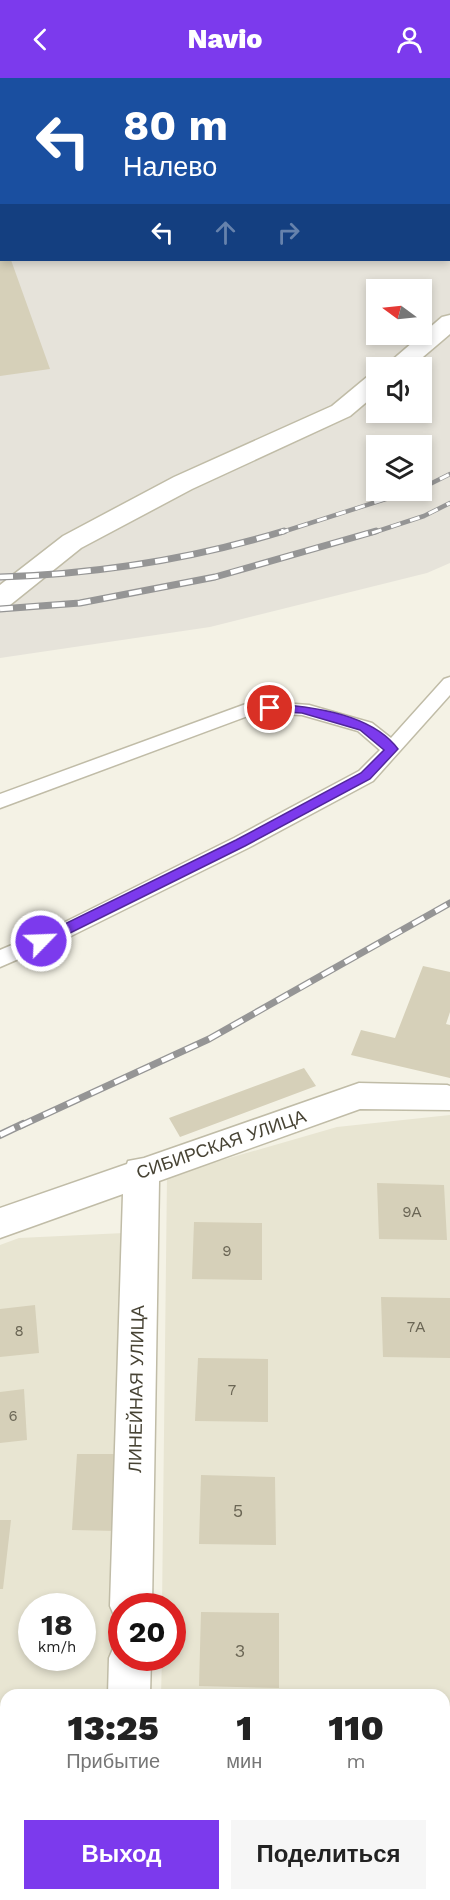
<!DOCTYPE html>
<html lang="ru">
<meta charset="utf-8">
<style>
:root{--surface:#fff;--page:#f6f6f6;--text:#222;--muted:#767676;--accent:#7c3aed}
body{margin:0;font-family:"Work Sans",sans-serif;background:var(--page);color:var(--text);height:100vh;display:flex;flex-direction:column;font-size:22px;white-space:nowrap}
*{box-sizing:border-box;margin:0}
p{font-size:20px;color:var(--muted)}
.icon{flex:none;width:33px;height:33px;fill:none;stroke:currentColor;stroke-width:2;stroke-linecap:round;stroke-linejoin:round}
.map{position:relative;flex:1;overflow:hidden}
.side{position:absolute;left:0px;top:1611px;width:450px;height:212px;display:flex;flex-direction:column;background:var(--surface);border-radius:18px 18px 0 0;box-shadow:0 3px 9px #0003}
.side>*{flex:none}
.top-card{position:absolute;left:0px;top:0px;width:450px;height:183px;box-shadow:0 3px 9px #0003;background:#1a4fa0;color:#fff;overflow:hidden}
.needle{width:39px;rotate:285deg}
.tools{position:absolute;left:366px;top:201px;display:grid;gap:12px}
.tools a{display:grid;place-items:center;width:66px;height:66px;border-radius:0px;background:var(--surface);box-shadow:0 3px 9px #0003;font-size:30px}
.speed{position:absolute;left:18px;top:1515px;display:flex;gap:12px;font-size:30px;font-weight:700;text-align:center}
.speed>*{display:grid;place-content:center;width:78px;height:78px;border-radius:50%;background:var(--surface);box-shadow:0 3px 9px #0003;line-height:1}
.speed small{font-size:15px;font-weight:400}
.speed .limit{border:9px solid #d22;background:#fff;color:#111}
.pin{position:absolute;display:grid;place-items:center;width:51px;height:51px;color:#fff;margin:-26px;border:3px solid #fff;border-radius:50%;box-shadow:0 2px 6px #0007}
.me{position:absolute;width:66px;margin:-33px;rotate:66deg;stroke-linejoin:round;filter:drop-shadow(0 0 4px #0008)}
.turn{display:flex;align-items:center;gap:21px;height:126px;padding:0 24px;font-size:27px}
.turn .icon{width:78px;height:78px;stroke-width:2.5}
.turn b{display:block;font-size:42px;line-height:51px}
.lanes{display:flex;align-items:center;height:57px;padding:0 24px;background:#0003;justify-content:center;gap:30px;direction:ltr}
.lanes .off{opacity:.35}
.eta{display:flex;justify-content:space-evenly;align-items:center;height:102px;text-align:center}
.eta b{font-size:36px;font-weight:800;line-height:42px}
.primary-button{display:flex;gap:12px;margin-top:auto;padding:12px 24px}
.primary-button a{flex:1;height:69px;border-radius:0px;background:var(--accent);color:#fff;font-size:24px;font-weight:800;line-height:69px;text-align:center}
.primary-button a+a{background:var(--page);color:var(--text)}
header{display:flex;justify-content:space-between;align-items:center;height:78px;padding:0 24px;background:var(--accent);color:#fff;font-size:27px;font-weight:800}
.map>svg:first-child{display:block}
.residential{fill:#e8e5d2;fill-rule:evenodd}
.industrial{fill:#e6e3da;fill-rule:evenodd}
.building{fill:#d6d0b9}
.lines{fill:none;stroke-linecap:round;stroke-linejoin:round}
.service-casing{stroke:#c0bca7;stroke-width:3}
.minor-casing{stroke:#c0bca7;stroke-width:3}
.path{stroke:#c3bb97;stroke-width:4.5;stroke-dasharray:4 4;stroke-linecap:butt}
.service{fill:#fff;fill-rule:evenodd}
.minor{fill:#fff;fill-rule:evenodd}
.rail-far2-casing{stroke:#959595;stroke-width:4.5}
.rail-far1-casing{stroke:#959595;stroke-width:7}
.rail-casing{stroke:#959595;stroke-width:8}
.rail-far2{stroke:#fff;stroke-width:3;stroke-dasharray:10;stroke-linecap:butt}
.rail-far1{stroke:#fff;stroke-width:4.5;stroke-dasharray:13;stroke-linecap:butt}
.rail{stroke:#fff;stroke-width:5;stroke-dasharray:16;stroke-linecap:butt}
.route{fill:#7c3aed;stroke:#51269a;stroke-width:1.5}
.labels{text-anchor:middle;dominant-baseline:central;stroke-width:5;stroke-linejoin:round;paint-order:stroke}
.number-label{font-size:15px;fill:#6b6655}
.street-label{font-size:18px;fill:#474334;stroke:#fff}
.near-number-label{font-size:18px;fill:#6b6655}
</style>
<header><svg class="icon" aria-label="back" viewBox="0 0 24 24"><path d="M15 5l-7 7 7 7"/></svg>Navio<svg class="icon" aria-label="person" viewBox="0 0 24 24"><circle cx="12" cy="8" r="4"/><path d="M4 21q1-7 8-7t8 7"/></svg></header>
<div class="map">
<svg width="450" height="1822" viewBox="0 0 450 1822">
<rect width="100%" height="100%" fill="#f4f2e5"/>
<path class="residential" d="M450,1037V1722L444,1745V1617H161L162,1580H172V1528H162L167,1098L337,1049Z
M124,1155V1452L114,1617H6V1758H0V1167L19,1160ZM32,1528H82V1580H32Z
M0,1814H6V1816L159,1818L425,1817L424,1822H0Z"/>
<path class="industrial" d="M0,0H450V485L427,495L210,549L0,580ZM2,2H448V182H2ZM376,212H422V256H376ZM376,290H422V334H376ZM376,368H422V412H376Z"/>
<path class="building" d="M0,182H11L50,291L0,298Z
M423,888L450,894V934L446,946L450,947V1000L351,977L361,952L395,960Z
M304,990L316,1008L180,1059L169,1040Z
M377,1105L444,1107L447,1162L379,1161Z
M194,1144L262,1145V1202L192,1201Z
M381,1219L450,1220V1280L383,1279Z
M35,1227L39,1275L0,1279V1231Z
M198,1280L268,1281V1344L195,1343Z
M24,1311L27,1362L0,1365V1314Z
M77,1376H121L117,1453L72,1452Z
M201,1397L275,1399L276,1467L199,1466Z
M0,1442H11L3,1511H0Z
M201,1534L279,1535V1610L199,1608Z"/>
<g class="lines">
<defs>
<path id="service" d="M450,599V617L373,703L248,770L69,859L0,889V872L55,849L234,760L359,693L380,672L358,653L302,637L256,635L0,730V716L254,623L309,627L372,645L391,660L444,601Z"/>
<path id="minor" d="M450,237V256L410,290H383L442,239Z
M376,297V316L350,338L192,411L81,470L10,527L0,530V507L63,458L174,399L332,328L367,299Z
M359,1005L447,1007L450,1008V1032L360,1031L159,1103L152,1528H122V1544L116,1542L110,1528L123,1116L0,1160V1130L127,1086L128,1083L144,1080Z
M122,1563V1580H151L150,1617H108L109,1580L115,1566Z
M0,1757H6V1801H0Z"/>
</defs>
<use href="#service" class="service-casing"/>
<use href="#minor" class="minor-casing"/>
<path class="path" d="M353,1816L438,1822"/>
<use href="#service" class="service"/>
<use href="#minor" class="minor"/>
<defs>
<path id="rail-far2" d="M422,410L450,396
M279,455L414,412
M372,455L424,438L450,425"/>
<path id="rail-far1" d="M0,499C97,496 192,481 284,453
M0,531L80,525L215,499L376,453
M20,1048L209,961L450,825"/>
<path id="rail" d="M0,1057L23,1046"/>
</defs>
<use href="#rail-far2" class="rail-far2-casing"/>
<use href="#rail-far1" class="rail-far1-casing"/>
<use href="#rail" class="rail-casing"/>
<use href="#rail-far2" class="rail-far2"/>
<use href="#rail-far1" class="rail-far1"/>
<use href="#rail" class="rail"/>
</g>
<path class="route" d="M270,626C311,628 372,636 398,671L370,701L245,768L46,867H36L34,863L36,860L236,762L361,695L384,672L360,652L302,635L266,633V627Z"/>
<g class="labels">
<g class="number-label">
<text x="412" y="1134">9А</text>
<text x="227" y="1173">9</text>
<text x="416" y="1249">7А</text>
<text x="19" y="1253">8</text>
<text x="232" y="1312">7</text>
<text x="13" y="1338">6</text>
</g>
<g class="street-label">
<text transform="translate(221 1066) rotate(-19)">СИБИРСКАЯ УЛИЦА</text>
<text transform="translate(136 1311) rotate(-89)">ЛИНЕЙНАЯ УЛИЦА</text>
</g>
<g class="near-number-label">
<text x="238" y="1432">5</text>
<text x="240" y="1572">3</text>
</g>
</g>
</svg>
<div class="tools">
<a><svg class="needle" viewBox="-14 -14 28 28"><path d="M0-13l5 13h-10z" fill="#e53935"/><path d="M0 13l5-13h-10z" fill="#767676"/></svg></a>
<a><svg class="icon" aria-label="sound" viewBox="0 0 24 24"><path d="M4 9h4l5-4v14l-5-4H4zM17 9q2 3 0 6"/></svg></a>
<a><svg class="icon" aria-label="layers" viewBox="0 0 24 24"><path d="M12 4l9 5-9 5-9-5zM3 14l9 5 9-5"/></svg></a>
</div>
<div class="speed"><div>18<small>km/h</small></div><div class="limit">20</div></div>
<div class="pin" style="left:270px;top:630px;background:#d93025"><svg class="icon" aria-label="arrive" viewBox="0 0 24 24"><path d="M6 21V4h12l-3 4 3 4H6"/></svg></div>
<svg class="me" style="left:41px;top:863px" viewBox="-20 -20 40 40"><circle r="17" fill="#7c3aed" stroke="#fff" stroke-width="3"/><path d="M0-11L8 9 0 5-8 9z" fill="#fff"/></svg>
<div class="top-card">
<div class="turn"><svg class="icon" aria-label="left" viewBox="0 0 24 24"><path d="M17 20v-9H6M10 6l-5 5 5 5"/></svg><div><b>80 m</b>Налево</div></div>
<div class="lanes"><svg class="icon" aria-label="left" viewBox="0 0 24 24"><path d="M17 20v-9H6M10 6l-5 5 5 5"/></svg><svg class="icon off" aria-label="ahead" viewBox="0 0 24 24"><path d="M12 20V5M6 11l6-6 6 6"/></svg><svg class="icon off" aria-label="right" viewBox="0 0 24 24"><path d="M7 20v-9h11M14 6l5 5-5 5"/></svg></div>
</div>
<section class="side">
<div class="eta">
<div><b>13:25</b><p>Прибытие</p></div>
<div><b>1</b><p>мин</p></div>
<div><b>110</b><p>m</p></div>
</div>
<div class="primary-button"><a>Выход</a><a>Поделиться</a></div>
</section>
</div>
